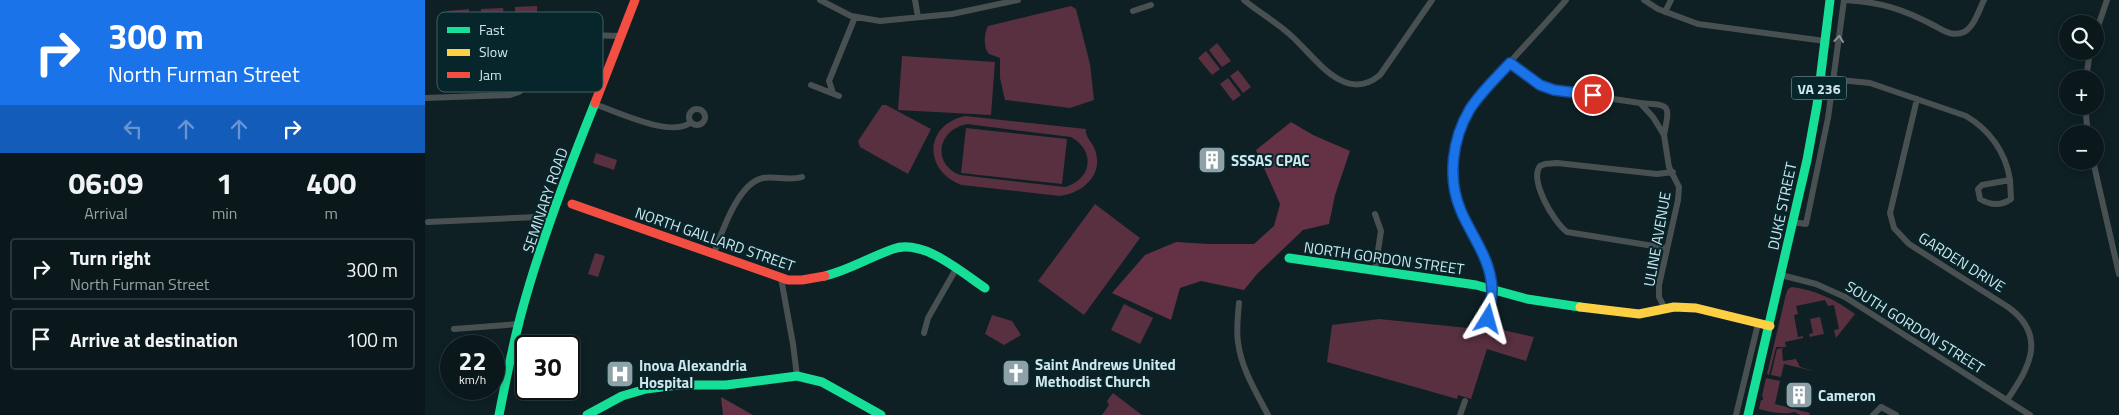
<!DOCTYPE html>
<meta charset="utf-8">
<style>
:root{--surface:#0a181b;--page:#182528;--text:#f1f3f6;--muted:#99a0a3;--line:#2a373a}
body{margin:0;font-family:"Titillium Web",sans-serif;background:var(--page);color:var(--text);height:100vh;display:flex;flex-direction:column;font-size:19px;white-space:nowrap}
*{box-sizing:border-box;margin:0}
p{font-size:16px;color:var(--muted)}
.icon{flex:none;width:28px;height:28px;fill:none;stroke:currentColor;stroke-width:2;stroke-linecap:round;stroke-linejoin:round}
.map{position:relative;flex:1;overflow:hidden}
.panel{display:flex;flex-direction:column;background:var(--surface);width:425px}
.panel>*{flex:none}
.top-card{background:#1a73e8;color:#fff;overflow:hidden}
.tools{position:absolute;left:1634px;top:15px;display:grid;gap:10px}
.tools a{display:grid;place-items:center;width:45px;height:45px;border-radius:50%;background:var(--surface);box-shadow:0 2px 8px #0003,0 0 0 1px var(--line);font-size:25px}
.speed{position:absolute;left:15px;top:335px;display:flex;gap:10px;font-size:25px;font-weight:700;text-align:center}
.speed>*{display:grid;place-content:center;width:65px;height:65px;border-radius:50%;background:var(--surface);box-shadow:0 2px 8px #0003,0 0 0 1px var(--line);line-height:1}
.speed small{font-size:12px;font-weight:400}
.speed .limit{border:2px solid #111;border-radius:8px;background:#fff;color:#111}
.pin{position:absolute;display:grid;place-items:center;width:42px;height:42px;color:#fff;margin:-21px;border:2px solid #fff;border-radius:50%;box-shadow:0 1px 5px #0007}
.me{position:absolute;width:55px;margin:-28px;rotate:8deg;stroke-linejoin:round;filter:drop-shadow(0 0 4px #0008)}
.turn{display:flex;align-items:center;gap:18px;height:105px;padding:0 25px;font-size:22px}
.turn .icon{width:65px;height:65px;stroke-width:2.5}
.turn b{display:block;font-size:35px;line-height:42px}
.lanes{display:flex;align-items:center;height:48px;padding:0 25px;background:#0003;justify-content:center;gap:25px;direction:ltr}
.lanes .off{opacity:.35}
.eta{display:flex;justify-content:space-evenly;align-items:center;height:85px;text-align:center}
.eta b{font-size:30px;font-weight:700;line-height:35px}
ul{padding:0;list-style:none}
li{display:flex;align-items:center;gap:15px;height:62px;margin:0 10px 8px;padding:0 15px;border:2px solid var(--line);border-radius:5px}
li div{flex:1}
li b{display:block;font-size:19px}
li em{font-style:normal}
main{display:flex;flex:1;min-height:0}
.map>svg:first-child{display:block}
.green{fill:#58303f;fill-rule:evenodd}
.forest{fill:#643244}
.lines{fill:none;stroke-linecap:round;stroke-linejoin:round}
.street{stroke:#495052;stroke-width:6}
.fast{stroke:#16e098;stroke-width:9}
.slow{stroke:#ffcf43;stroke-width:9}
.jam{stroke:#f24e42;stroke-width:9}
.oneway{stroke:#869497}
.route-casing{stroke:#114b97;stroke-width:12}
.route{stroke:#1a73e8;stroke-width:9}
.labels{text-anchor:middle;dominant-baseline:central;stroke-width:4;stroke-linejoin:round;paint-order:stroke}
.shield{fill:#06262c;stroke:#94acb2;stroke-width:1}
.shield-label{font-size:14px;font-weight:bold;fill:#d1e6ec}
.poi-label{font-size:15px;font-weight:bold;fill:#d1e6ec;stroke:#06262c;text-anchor:start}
.street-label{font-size:15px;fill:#d1e6ec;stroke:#06262c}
.key{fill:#06262c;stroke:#436066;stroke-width:1}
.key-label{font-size:14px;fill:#d1e6ec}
</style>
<main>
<section class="panel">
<div class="top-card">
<div class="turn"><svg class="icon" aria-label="right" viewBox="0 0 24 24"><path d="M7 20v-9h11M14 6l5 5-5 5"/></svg><div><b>300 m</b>North Furman Street</div></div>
<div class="lanes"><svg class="icon off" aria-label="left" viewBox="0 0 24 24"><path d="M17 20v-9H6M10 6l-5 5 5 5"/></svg><svg class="icon off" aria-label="ahead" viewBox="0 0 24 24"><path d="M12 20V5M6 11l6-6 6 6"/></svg><svg class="icon off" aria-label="ahead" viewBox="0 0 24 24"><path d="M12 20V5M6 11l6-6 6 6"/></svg><svg class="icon" aria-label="right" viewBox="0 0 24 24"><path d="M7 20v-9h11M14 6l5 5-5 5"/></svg></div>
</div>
<div class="eta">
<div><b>06:09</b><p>Arrival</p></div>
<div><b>1</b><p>min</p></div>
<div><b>400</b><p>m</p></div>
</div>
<ul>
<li><svg class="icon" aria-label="right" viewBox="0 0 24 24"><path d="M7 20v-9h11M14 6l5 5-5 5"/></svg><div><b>Turn right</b><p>North Furman Street</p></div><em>300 m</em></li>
<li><svg class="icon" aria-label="arrive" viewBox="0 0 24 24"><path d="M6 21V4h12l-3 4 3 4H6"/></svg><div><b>Arrive at destination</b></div><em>100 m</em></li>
</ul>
</section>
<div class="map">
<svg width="1694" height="415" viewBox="0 0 1694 415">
<rect width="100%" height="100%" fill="#0e2024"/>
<path class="green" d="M112,6V17L90,18V7Z
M646,6L651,9L665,64L669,100L645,108L580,100L575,78V58L564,54C558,47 559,34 563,26Z
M78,8L79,18L56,19V9Z
M44,9V20L22,21V11Z
M792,43L806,61L797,67L784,50Z
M781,51L795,69L787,75L773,58Z
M477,56L570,62L566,115L473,110Z
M813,70L826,87L818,93L805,76Z
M803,78L816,95L808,101L795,84Z
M457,105H461L506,129L483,174L435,147L433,141Z
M540,116L661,129C660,138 667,141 670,150C679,175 658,193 635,196L537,185C498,171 499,125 540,116ZM542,124L646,137C671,151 667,179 640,187L535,175C507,164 512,130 542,124Z
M541,128L642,139L637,184L536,173Z
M171,153L192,160L189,170L168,163Z
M670,204L715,238L659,315L613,281Z
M170,253L180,256L173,277L163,274Z
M1367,287C1391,290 1411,300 1430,314L1411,338L1409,330L1414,329L1409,305L1403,306L1400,300L1371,306L1373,314L1369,315L1373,337L1378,336V338L1360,342L1361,347H1351L1344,375L1342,374L1361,294L1363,289Z
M699,304L728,318L715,344L686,330Z
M567,315L587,321L596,335L579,345L560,334Z
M1395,317L1399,334L1403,333L1385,337L1384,334L1388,333L1385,319Z
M954,319L1053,329L1055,325L1109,337L1101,361L1062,349L1046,399L1033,395L1032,399L902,362L907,325Z
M1358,348L1357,350L1358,361L1371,359L1375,367L1392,372L1359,364L1356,377L1346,375L1352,349Z
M1341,378L1355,381L1350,404L1385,413L1384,415H1375L1370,412C1359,415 1345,412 1334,409L1336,400H1338V397L1337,396Z
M688,393L717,415H677L684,405L682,401Z"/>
<path class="forest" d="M866,122L888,135L925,151L910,195L904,224L878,230L832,274L819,290L776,281L755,288L746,320L687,293L720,255L751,242L783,244H829L849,226L855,204L831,150Z
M296,397L328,415H298Z"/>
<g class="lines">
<path class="street" d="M395,0L426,16L455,21L527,14L593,0
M490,0L493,17
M819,0C832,11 848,20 862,32C888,53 918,106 955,75L1007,0
M1219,0L1233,9L1273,24L1400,41
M708,11L726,5
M1240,12L1246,0
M1670,35L1682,0
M46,37L100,35L114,39L157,35L196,36
M1085,63L1109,82L1129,90L1215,103L1228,117L1239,135L1244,167L1254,187L1253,200L1234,285V297L1240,309
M1395,78L1445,83L1541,116C1565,130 1581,153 1585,180L1557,185L1553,189L1555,199C1565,205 1576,206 1586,199L1585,180
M1661,79L1665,51
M386,85L414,96
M408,93L404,81L430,17
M0,98L85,95L94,92L99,88C103,71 103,53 114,39
M1492,99L1465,213L1469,228L1484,244L1583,307C1623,336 1604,368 1582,400
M1215,103C1246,105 1245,104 1239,135
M169,104C191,111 247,139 266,122
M1660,106L1663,134
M264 117a8 8 0 1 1 16 0a8 8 0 1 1-16 0Z
M1668,161L1694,274
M3,222L112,217L126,221
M1368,222L1381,224L1403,118L1419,0C1456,2 1478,9 1510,26C1519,31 1528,37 1539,32C1549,27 1554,10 1559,0
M1241,248L1142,232C1129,223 1104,180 1115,166L1120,164L1132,163L1232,174L1248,172
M289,253C297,232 313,183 338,178C351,176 364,181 377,177
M950,270L956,231L950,214
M1356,275L1391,284L1420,297L1605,415
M356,278L368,344L372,376
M814,303C813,316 811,329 813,342C816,368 831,392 843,415
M1062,324C1067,289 1069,270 1051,236C1046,228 1040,219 1036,210C1011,145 1045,107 1085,62C1104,41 1123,21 1141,0
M29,329L94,324
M499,333L503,318L531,269
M1035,415L1040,401
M1311,415L1333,324
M1448,415L1456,407L1471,415"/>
<path class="fast" d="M864,258L1051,285L1102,299L1155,307
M400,276C424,270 445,257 468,249C498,238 536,272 560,288
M74,415C81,379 88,343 98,307C117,238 143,170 170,103
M162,415L197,396L221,389L253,385H301L372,376L397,382L456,415
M1323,415L1382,160L1392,105L1405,0"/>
<path class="slow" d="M1155,307L1214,314L1249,307L1271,308L1345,326"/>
<path class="jam" d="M170,103L210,0
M147,204L363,280H377L400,276"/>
</g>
<defs><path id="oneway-chevron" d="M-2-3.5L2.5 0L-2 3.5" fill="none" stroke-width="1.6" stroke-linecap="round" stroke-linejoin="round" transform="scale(1.25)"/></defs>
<use class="oneway" href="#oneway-chevron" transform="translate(1414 39) rotate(-83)"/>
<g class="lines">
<defs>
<path id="route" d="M1063,319C1064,309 1067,298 1067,289C1066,259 1047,237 1036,211C1022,179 1027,139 1045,109C1056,92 1071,78 1085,63L1115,85L1129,90L1168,95"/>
</defs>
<use href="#route" class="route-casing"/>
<use href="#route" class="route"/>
</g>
<defs>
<symbol id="building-square" viewBox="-11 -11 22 22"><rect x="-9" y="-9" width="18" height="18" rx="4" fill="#8da1a6" stroke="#06262c"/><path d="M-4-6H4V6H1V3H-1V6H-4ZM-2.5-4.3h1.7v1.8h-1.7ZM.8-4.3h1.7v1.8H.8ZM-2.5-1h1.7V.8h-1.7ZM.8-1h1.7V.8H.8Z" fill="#fff"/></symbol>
<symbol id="church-square" viewBox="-11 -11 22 22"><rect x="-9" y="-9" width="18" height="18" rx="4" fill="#8da1a6" stroke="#06262c"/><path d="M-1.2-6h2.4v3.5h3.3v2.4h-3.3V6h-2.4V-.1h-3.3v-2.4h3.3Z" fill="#fff"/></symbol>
<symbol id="hospital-square" viewBox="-11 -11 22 22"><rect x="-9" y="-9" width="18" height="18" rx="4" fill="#8da1a6" stroke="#06262c"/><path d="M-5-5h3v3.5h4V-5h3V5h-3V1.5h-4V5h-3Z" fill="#fff"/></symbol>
</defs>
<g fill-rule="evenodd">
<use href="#building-square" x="771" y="144" width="32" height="32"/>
<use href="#church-square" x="575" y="357" width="32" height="32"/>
<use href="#hospital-square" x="179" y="358" width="32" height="32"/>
<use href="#building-square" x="1358" y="379" width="32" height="32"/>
</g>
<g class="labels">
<rect class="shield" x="1366.5" y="76.5" width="55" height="23" rx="4"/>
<g class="shield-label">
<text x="1394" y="88">VA 236</text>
</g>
<g class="poi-label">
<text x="806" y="160">SSSAS CPAC</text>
<text x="610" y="364">Saint Andrews United<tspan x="610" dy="17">Methodist Church</tspan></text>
<text x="214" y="365">Inova Alexandria<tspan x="214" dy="17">Hospital</tspan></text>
<text x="1393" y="395">Cameron</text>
</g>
<g class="street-label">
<text transform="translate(120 200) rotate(-71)">SEMINARY ROAD</text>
<text transform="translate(1357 206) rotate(-78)">DUKE STREET</text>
<text transform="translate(290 239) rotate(19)">NORTH GAILLARD STREET</text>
<text transform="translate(1232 239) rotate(-80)">ULINE AVENUE</text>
<text transform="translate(959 258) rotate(8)">NORTH GORDON STREET</text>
<text transform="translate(1537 262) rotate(32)">GARDEN DRIVE</text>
<text transform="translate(1490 327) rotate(32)">SOUTH GORDON STREET</text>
</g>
</g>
<rect x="12" y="12" width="166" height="80" rx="8" class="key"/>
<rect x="22" y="27" width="23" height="6" fill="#16e098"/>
<rect x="22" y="49" width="23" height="7" fill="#ffcf43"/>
<rect x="22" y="72" width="23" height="6" fill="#f24e42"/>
<g class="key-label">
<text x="54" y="35">Fast</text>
<text x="54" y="57">Slow</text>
<text x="54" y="80">Jam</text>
</g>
</svg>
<div class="tools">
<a><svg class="icon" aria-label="search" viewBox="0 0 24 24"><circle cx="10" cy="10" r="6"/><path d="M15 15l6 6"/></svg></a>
<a>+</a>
<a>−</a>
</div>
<div class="speed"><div>22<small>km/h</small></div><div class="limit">30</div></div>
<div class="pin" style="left:1168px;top:95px;background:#d93025"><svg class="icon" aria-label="arrive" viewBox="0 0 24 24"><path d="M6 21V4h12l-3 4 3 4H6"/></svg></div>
<svg class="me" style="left:1063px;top:319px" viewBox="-20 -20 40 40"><path d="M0-17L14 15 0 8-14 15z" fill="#1a73e8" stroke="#fff" stroke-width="4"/></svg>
</div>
</main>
